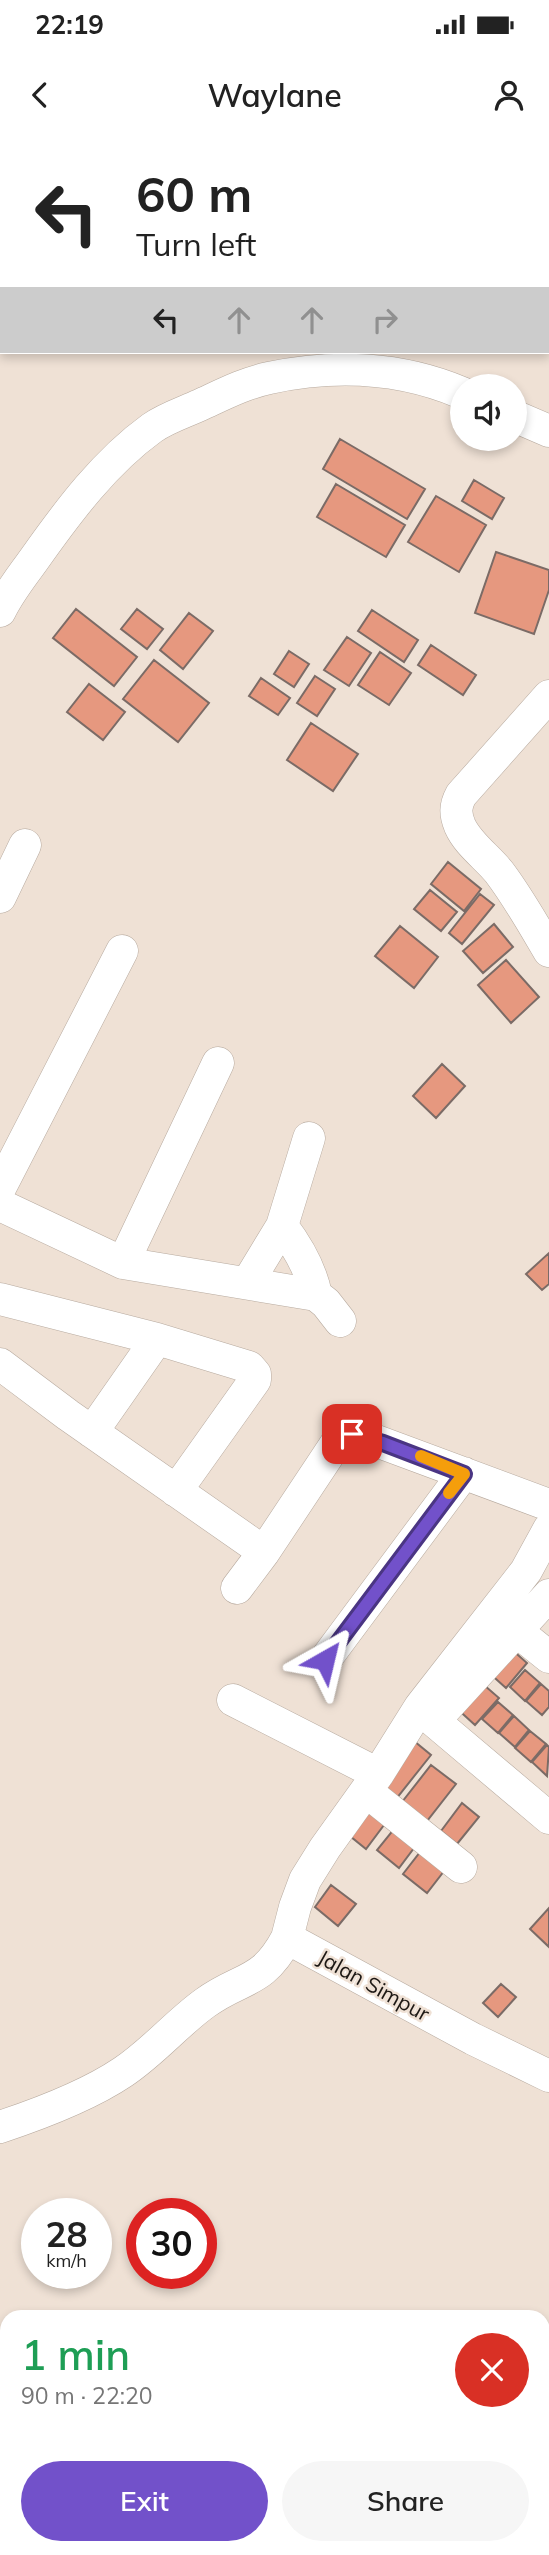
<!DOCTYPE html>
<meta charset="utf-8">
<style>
:root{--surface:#fff;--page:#f6f6f6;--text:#222;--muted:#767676;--accent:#7251ca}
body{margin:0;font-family:Mulish,sans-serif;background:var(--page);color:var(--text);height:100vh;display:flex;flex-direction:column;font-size:26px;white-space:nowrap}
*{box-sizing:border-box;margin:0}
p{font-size:23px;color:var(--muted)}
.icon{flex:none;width:38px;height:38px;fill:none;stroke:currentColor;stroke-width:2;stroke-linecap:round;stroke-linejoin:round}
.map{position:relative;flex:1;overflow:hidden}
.details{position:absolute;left:0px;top:2170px;width:550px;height:245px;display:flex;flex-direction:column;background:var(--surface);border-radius:21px 21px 0 0;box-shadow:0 4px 10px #0003}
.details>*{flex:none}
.banner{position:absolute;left:0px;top:0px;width:550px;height:214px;box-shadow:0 4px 10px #0003;background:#fff;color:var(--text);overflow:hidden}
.fabs{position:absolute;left:450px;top:234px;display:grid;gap:14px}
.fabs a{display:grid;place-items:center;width:77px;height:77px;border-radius:50%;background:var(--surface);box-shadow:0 4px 10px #0003;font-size:35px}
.speed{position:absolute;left:21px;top:2058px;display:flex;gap:14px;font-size:35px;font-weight:700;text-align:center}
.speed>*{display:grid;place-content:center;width:91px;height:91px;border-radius:50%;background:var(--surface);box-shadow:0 4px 10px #0003;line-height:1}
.speed small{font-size:18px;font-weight:400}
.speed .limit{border:10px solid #d22;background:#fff;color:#111}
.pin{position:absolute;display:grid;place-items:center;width:60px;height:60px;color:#fff;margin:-30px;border-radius:14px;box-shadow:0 4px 10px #0006}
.me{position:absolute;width:77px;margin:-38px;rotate:37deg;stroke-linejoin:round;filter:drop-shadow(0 0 5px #0008)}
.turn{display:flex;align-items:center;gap:24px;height:147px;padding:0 21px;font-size:32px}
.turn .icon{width:91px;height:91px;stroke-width:2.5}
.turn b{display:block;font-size:49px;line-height:60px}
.lanes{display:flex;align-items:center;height:66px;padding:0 21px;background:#0003;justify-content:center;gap:35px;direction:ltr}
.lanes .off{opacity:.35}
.round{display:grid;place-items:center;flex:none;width:74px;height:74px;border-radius:37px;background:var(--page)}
.overview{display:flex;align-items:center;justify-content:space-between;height:119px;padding:0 21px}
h1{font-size:42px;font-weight:600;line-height:52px;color:#1e9e55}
.primary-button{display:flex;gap:14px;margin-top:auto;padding:14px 21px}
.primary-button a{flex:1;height:80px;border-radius:42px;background:var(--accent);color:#fff;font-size:28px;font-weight:600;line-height:80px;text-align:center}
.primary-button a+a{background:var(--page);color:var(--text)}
.status{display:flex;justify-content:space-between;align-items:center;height:49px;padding:0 35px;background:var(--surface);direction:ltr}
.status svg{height:19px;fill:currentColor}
header{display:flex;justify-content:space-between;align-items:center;height:91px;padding:0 21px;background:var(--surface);font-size:32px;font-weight:600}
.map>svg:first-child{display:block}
.building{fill:#e6987f;stroke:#7b6b66;stroke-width:2}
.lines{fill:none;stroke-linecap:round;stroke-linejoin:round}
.minor-casing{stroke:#b7aa9f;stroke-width:33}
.minor{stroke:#fff;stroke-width:32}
.route-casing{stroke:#4a3583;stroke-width:18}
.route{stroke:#7251ca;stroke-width:12}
.slow{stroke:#f59e0b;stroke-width:12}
.labels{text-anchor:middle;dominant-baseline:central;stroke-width:5;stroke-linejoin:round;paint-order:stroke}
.street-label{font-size:21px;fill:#1d1814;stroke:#efe1d5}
</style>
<div class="status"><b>22:19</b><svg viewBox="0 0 49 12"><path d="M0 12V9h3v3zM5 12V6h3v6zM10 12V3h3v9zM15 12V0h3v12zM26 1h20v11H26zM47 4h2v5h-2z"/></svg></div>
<header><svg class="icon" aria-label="back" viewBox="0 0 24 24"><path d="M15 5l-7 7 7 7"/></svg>Waylane<svg class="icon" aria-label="person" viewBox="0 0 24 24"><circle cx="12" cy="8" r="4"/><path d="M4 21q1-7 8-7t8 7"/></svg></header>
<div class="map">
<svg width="549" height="2415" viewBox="0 0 549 2415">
<rect width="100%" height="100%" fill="#efe1d5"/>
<path class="building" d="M340,299L425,349L407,379L323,329Z
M474,340L504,358L492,379L462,361Z
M336,344L405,385L386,417L317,377Z
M436,356L486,385L459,432L408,402Z
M496,412L549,430V450L534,494L475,473Z
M76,469L137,517L114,546L53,498Z
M137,469L163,489L147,509L121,489Z
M372,470L418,500L404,522L358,491Z
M189,473L213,491L183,529L160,510Z
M347,497L371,513L349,546L324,530Z
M431,505L476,535L463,555L418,525Z
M289,511L309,524L294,547L274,534Z
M380,512L411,533L389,565L358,545Z
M154,520L209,563L178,602L123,559Z
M315,536L335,549L317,576L297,563Z
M261,538L290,558L278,575L249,556Z
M89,544L125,572L103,600L67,572Z
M311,583L358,614L333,651L287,620Z
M448,722L481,749L464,771L431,744Z
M430,750L457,772L441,791L414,769Z
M480,754L494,765L462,804L449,793Z
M494,784L513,807L483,833L463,811Z
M400,786L438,817L414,848L375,816Z
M506,820L539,857L511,883L478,845Z
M442,924L465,946L436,978L413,956Z
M549,1113V1144L542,1150L526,1134Z
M509,1507L527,1523L506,1548L487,1531Z
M525,1530L540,1543L525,1561L510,1547Z
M477,1539L499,1558L475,1585L454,1566Z
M541,1544L549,1551V1567L542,1575L526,1561Z
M498,1562L513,1575L498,1593L482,1579Z
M514,1576L529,1590L515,1607L499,1593Z
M530,1591L546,1604L531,1622L515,1608Z
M414,1601L431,1615L396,1659L379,1646Z
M547,1605L549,1607L547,1636L532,1622Z
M431,1625L456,1644L427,1681L402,1662Z
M462,1663L479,1677L457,1704L441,1691Z
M366,1665L387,1681L366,1709L345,1692Z
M398,1684L420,1700L399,1728L377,1710Z
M424,1707L448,1726L427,1753L403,1734Z
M331,1745L356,1764L338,1786L315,1767Z
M549,1768V1807L530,1789Z
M501,1844L516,1857L498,1877L483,1863Z"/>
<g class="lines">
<defs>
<path id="minor" d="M514,276L549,291
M0,471C9,452 23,435 35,418C69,370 105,322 152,288C166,278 185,272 200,265C222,255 245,243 269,238C334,224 401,227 462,253
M549,556L461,655C455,666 455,674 460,686C468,704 487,717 499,732C518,757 533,784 549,811
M0,757L25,705
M0,1048L122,811
M0,1065L123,1123L316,1155L326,1163L340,1181
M282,1086C298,1107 311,1129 316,1155
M123,1123L218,923
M248,1142L282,1086L309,998
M0,1159L157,1199
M0,1224L68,1275L264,1412
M92,1292L157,1199L249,1227L255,1234V1240L176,1351
M549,1389L526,1431L420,1567L378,1634L325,1708L305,1740L295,1767L287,1798L473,1899L549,1936
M237,1448L264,1412L339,1299L352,1294L363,1296L549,1365
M549,1455L434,1581L549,1678
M518,1492L549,1517
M325,1520L464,1333
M233,1560L378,1634
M366,1651L461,1727
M0,1987C39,1974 89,1955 123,1932C153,1912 176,1884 205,1863C242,1836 262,1845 287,1798
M542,2238L549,2230
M399,2415L404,2408"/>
</defs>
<use href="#minor" class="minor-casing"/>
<use href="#minor" class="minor"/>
</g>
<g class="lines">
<defs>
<path id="route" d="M325,1520L464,1334L383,1303L352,1294"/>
</defs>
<use href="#route" class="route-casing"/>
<use href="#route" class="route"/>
<path class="slow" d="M421,1316L464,1334L449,1353"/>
</g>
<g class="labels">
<g class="street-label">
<text transform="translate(374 1845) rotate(29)">Jalan Simpur</text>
</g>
</g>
</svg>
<div class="fabs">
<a><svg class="icon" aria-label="sound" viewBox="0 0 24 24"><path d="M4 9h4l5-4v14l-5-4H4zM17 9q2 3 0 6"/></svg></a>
</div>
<div class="speed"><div>28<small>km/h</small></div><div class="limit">30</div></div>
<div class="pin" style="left:352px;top:1294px;background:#d93025"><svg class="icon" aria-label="arrive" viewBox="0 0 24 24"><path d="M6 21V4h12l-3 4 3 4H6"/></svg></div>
<svg class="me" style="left:325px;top:1520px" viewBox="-20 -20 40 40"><path d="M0-17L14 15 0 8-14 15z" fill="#7251ca" stroke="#fff" stroke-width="4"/></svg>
<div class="banner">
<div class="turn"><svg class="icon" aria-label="left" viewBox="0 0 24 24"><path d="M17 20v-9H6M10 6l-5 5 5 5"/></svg><div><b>60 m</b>Turn left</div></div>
<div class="lanes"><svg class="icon" aria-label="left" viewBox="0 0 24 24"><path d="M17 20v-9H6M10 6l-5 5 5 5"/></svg><svg class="icon off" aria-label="ahead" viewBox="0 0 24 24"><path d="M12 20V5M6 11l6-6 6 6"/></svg><svg class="icon off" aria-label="ahead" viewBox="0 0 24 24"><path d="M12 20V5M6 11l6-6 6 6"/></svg><svg class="icon off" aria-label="right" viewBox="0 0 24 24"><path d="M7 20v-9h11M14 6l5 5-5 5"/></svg></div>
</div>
<section class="details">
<div class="overview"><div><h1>1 min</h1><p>90 m · 22:20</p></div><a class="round" style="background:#d93025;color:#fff"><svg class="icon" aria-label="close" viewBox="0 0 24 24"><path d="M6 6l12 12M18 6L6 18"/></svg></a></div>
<div class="primary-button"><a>Exit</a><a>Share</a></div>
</section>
</div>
